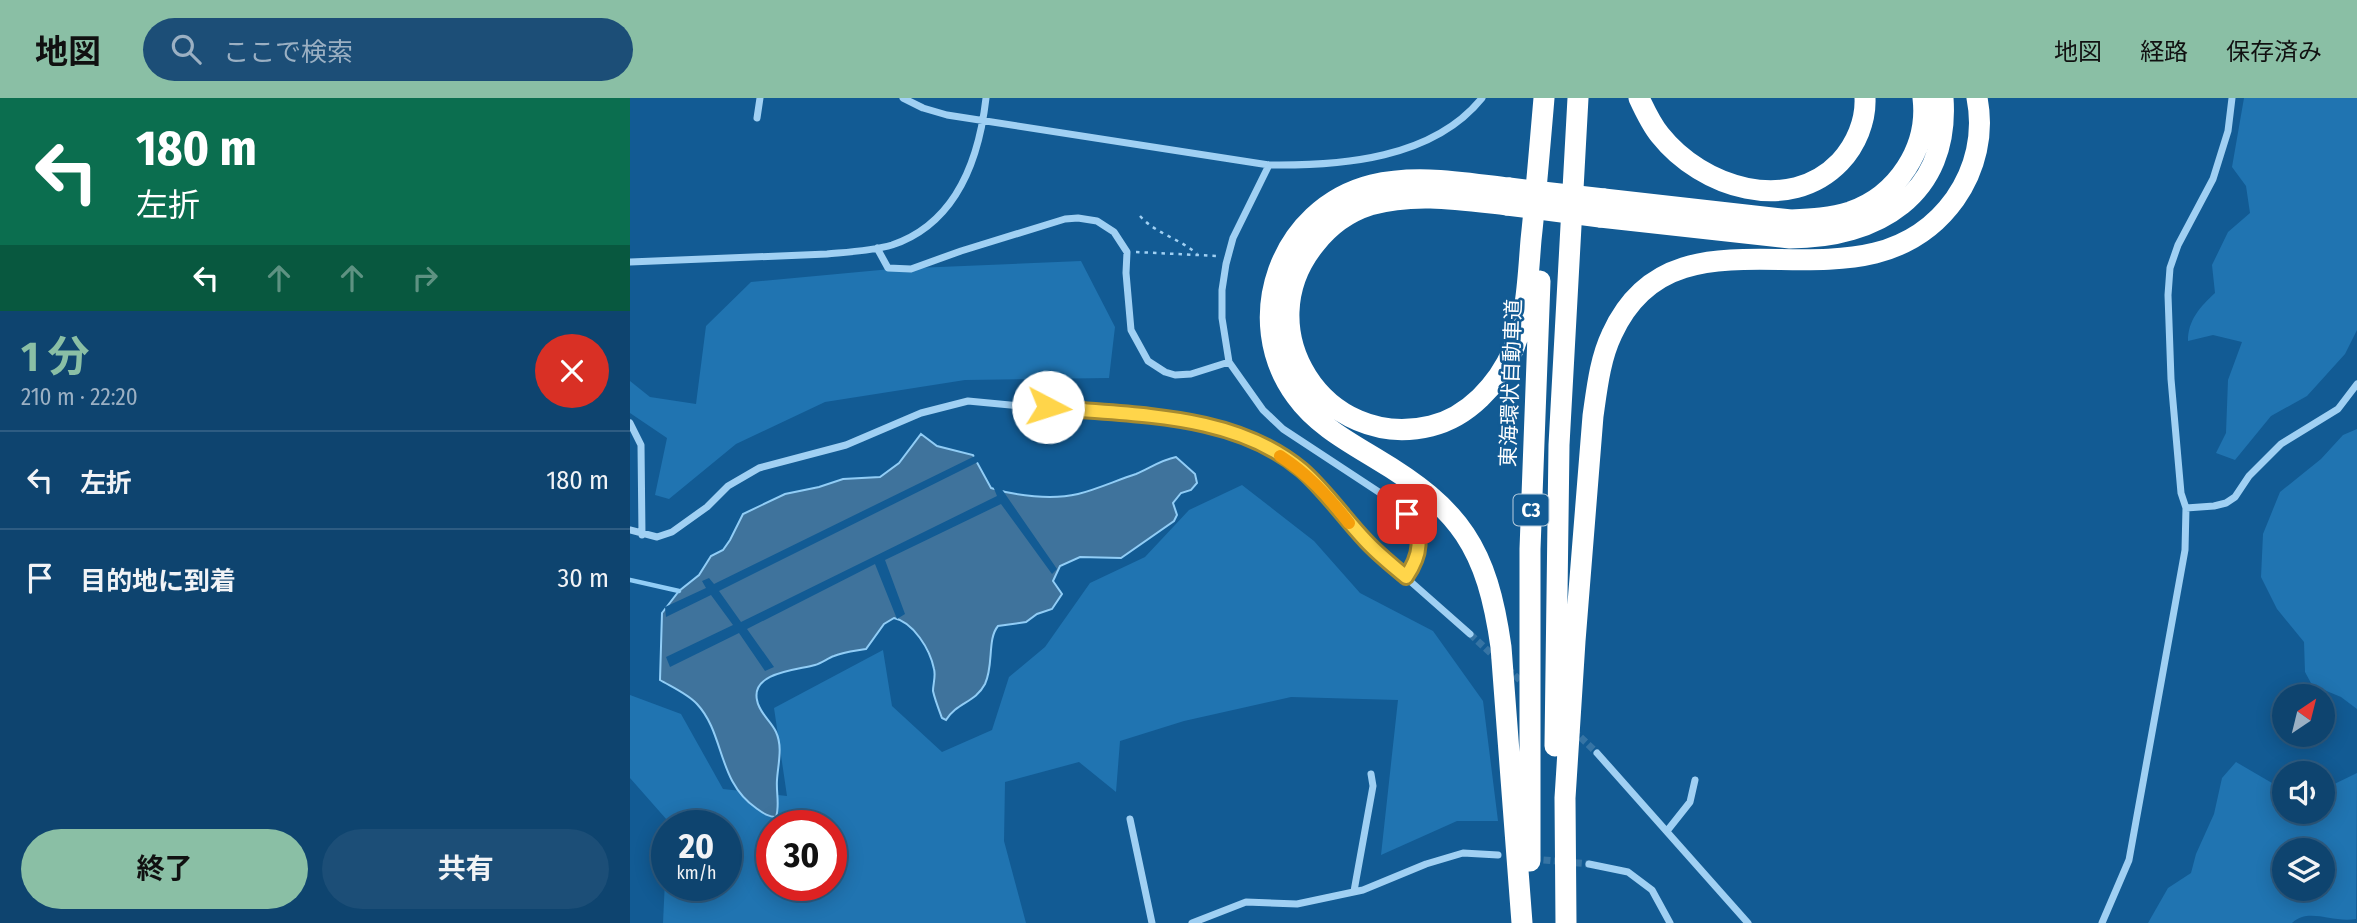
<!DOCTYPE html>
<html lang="ja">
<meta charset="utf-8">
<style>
:root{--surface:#0e446f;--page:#1c4e77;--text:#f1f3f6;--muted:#9bb0c3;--line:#2e5c82;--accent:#8abfa5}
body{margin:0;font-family:"Fira Sans Condensed","Noto Sans JP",sans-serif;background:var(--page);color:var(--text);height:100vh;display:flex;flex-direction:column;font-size:26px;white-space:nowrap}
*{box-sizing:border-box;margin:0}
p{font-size:23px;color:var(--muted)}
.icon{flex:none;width:38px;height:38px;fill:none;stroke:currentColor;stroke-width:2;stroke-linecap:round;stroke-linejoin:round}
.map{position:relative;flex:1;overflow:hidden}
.drawer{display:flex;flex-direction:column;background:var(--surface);width:630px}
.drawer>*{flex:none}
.guide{background:#0b6e4f;color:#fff;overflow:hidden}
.needle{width:46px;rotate:35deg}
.buttons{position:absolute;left:1642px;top:586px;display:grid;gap:14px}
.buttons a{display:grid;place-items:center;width:63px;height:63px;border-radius:50%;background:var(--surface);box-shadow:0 4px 18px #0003,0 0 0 2px var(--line);font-size:35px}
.speed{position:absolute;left:21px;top:712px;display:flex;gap:14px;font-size:35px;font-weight:700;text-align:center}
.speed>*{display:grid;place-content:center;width:91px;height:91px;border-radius:50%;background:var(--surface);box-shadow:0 4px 18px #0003,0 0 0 2px var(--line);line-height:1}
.speed small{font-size:18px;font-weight:400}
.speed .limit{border:10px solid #d22;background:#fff;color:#111}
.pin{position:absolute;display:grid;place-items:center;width:60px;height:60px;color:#fff;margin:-30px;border-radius:14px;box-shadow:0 4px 10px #0006}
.me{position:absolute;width:77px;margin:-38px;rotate:95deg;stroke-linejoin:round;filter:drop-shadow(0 0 5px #0008)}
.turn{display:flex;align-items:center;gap:24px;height:147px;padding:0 21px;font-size:32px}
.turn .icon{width:91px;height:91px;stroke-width:2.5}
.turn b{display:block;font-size:49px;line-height:60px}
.lanes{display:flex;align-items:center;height:66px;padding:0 21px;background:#0003;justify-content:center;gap:35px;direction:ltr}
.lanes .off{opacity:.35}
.round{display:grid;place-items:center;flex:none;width:74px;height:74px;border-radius:37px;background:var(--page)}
.summary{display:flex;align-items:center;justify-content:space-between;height:119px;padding:0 21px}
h1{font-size:42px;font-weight:700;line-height:52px;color:var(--accent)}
.cta{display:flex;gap:14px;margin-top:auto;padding:14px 21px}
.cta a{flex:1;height:80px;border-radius:42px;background:var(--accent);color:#111;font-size:28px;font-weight:700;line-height:80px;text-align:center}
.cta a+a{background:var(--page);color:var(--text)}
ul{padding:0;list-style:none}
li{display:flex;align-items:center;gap:21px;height:98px;padding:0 21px;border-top:2px solid var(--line)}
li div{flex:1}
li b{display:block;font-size:26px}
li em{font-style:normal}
header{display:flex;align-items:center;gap:42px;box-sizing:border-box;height:98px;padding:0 35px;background:var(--accent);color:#111}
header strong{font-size:33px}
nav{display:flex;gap:38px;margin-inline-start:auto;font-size:24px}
.search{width:490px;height:63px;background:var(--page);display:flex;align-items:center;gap:18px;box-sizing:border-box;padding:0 24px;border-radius:38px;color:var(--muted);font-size:26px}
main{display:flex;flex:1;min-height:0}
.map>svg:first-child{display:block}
.green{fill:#2074b1;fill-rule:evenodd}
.water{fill:#3f739c;stroke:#91cdf6;stroke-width:2}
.pier{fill:#125b94}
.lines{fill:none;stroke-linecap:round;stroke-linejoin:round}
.stream{stroke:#91cdf6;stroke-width:4.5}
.street-tunnel{stroke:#3674a4;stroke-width:7;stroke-dasharray:7 3.5;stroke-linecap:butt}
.path{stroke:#a0d0f3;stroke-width:2.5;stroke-dasharray:3.5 5;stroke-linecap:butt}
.street{stroke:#a0d0f3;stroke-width:7}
.highway{stroke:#fff;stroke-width:21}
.highway-bridge{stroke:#fff;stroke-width:21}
.route-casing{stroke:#a68a30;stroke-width:18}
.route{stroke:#ffd54a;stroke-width:12}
.slow{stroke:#f59e0b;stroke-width:12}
.labels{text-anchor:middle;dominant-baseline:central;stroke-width:5;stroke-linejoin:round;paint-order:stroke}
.shield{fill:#125b94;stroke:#b8cedf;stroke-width:2}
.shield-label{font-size:19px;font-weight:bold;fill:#fff}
.street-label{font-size:21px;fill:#fff;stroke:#125b94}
</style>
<header>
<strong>地図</strong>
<div class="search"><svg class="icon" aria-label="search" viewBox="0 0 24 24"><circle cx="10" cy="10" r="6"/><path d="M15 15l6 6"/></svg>ここで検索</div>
<nav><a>地図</a><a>経路</a><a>保存済み</a></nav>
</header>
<main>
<section class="drawer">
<div class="guide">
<div class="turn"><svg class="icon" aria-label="left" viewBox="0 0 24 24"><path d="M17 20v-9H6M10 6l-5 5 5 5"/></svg><div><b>180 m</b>左折</div></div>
<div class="lanes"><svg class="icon" aria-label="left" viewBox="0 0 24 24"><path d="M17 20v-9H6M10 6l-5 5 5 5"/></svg><svg class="icon off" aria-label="ahead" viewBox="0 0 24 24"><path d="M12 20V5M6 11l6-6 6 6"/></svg><svg class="icon off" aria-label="ahead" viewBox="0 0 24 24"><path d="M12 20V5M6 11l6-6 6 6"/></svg><svg class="icon off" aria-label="right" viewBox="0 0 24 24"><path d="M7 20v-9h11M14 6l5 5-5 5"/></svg></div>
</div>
<div class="summary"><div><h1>1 分</h1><p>210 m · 22:20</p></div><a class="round" style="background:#d93025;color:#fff"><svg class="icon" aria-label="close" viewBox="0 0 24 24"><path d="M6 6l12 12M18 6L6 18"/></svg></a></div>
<ul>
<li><svg class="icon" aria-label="left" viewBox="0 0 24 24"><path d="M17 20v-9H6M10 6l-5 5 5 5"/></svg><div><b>左折</b></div><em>180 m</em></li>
<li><svg class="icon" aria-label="arrive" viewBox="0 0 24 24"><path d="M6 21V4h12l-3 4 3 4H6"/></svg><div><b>目的地に到着</b></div><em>30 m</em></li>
</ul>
<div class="cta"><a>終了</a><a>共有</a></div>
</section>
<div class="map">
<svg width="1727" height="825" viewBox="0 0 1727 825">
<rect width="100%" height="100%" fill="#125b94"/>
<path class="green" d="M1614,0H1727V232L1715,256L1677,298L1641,318L1605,362L1586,355L1596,335L1598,282L1612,244L1583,237L1558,243C1558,222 1570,209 1585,195L1582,167L1598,134L1620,115L1616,88L1602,69Z
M451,163L485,229L479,280L335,282L195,304L106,346L39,401L25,397L37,340L0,315V283L20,299L66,306L76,228L121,184L261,171Z
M1727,331V611L1711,599L1682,587L1675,574L1674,544L1647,511L1631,479L1633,436L1650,394L1691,361L1713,337Z
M612,387L684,443L730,495L803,533L853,603L868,723H827L751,757L768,602L661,599L554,623L490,643L486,694L449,664L375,684L374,743L396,825H33L37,739V788H96V728H37V722L0,680V597L51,616L93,691L157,698L144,610L253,552L262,608L312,654L362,632L379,579L415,549L460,485L515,459L559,412ZM142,728H201V788H142Z
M1606,664L1654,692V714H1692V692L1727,675L1726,821C1701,825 1679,809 1662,825H1518L1538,790L1561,775L1566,756L1584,716L1592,680ZM1692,752V791H1654V752Z"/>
<path class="water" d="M291,336L307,348L343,357L361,390C386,398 422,402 448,396C468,391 487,382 506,376C520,370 531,362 546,359L565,376L567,385L561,392L551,395L543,405L547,417L544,423L491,460L450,459L430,468L423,483L432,496L422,511L407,516L396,524L368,528C357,541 364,567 355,586C345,605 327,604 316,622L312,620C309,612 305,602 303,593C303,586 306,578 304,571C300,551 283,524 264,520L254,526L236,551C225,553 214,554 204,558C198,560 192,565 185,567C168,572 121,574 127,602C129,615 141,623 146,634C153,649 148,666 147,682C146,695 150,707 146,719C138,719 133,715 126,710C87,683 95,636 67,606C58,596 42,589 30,582L32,515L49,493L69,477L81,458L93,452L100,442L113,416L155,396L189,389L213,381L250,379L269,365Z"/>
<path class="pier" d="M347,357L350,363L89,493L111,524L367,398L361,383L363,387L371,390L427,471L422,476L371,406L255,462L275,516L267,521L245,466L117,531L144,569L135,573L109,535L40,569L36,559L103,527L81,497L36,519L35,509L76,490L72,483L79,480L84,486Z"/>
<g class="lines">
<path class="stream" d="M0,482L49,493"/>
<path class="street-tunnel" d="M840,536L868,562
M877,570L896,588
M943,632L967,655
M903,761L959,766"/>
<path class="path" d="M510,118C526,136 549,140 567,156
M506,154L587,158"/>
<path class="street" d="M273,0L293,10L317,17L639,67C711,68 803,61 852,0
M127,20L130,0
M639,67L603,140L596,166L592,192V220L599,264L633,312L653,331L767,406C793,431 797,448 776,479
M247,150L258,170L281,171L331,153L435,121L448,120L467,123L484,134L497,154L496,175L501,232L518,263L535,274L545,277L561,276L599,264
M0,164L197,156C219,154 241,153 262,147C327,125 349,61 356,0
M0,325L11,347L12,437
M1556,410L1584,408L1596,405L1605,399L1619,378L1651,346L1708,311L1727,286
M0,432L27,439L42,434L77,409L98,388L129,370L216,347L291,315L338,303L559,324L613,338L640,351L669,370L692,390L738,446L840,536
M967,655L1118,825
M500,721L522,825
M1037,733L1060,704L1065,682
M959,766L998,774L1022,792L1040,825
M724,793L743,688L741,676
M562,825L616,804L667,806L733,792L796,766L833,755L868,757
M1472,825L1499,762L1555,452L1556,410L1551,395L1541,281L1538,197L1540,170L1548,147L1583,81L1598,33L1602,0"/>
<path class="highway" d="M1009,0C1015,13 1021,26 1030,37C1072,90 1159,117 1210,64C1226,47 1236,23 1235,0
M879,90C834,85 787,76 742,87C650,110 610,222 666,298C686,326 717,343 745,360C831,411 857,450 871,549L892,825
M974,101L1161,122C1181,121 1201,120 1220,114C1267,98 1299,50 1293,0
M877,107C832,102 785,94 740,107C718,114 699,128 685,146C616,231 694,354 801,328C838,319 868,287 883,252C897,218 898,178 901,142C906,95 910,47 914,0
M970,119L1160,140C1247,140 1320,97 1313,0
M925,648L929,347L948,0
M900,763V451L910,183
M936,825L935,700L945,543L963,318C967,290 970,261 982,236C1049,88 1233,230 1325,101C1346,71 1354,35 1347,0"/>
<path class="highway-bridge" d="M879,90L974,101
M877,107L970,119"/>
</g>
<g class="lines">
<defs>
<path id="route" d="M418,309C503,318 603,314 672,372C696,393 714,420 736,443C748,456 762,467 776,479C791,457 794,438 777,416"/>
</defs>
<use href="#route" class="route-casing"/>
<use href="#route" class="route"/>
<path class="slow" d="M650,358C678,376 698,398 719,425"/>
</g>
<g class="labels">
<rect class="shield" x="883.5" y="396.5" width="35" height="31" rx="5"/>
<g class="shield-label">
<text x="901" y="412">C3</text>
</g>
<g class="street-label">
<text transform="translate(881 285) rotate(-88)">東海環状自動車道</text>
</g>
</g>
</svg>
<div class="buttons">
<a><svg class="needle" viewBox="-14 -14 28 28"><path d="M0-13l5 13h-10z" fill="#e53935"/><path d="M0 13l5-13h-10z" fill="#9bb0c3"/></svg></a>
<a><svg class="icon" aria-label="sound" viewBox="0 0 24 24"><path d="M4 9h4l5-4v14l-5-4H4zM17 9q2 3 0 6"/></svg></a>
<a><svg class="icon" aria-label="layers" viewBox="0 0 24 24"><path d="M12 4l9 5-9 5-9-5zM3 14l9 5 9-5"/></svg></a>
</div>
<div class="speed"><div>20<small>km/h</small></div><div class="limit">30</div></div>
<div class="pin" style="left:777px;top:416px;background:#d93025"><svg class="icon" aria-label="arrive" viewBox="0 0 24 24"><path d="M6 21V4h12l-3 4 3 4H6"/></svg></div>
<svg class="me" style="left:418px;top:309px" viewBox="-20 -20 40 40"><circle r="19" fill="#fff"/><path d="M0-13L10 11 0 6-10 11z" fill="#ffd54a"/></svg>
</div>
</main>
